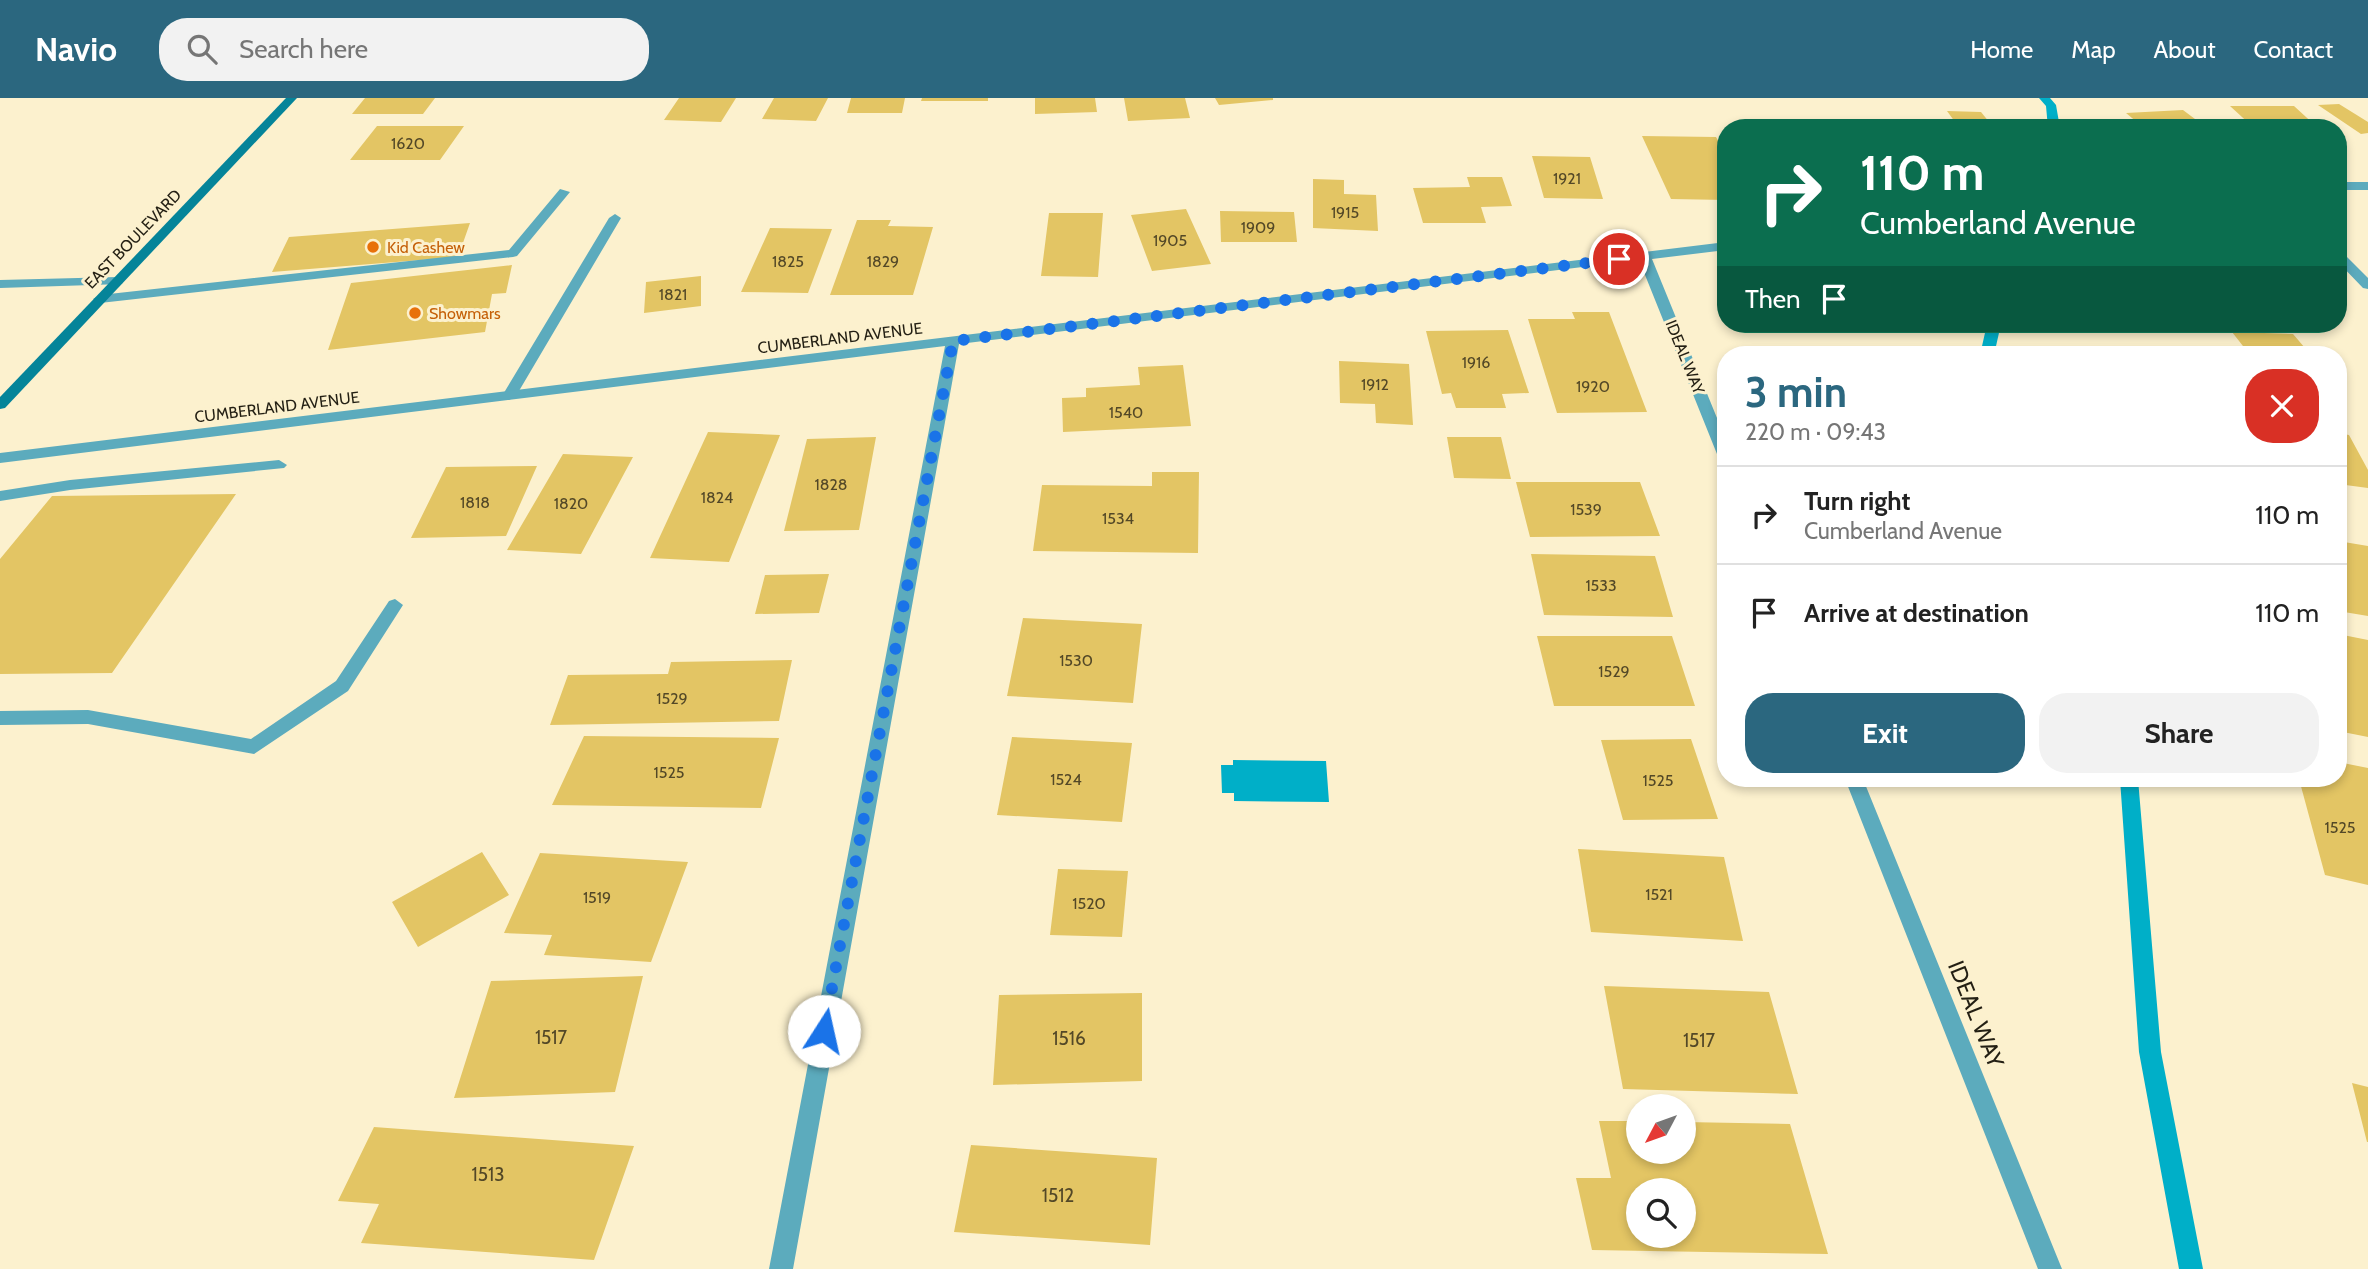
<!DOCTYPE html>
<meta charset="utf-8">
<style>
:root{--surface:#fff;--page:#f2f2f2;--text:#222;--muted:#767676;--line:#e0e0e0;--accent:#2b677f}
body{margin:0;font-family:Cabin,sans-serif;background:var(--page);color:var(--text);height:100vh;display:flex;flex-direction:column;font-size:26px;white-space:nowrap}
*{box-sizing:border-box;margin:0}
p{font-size:23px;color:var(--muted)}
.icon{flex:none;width:38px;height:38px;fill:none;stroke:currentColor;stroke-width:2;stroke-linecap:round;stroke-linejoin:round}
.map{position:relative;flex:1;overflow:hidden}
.drawer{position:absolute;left:1717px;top:248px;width:630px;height:441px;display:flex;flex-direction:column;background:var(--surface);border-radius:28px;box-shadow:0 4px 10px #0003}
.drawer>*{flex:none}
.guide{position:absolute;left:1717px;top:21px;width:630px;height:214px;border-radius:28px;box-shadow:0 4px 10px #0003;background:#0b6e4f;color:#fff;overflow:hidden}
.needle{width:46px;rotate:229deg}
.tools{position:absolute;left:1626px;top:996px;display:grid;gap:14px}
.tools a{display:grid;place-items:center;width:70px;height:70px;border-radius:50%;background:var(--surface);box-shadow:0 4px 10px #0003;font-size:35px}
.pin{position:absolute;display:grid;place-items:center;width:60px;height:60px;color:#fff;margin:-30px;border:4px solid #fff;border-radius:50%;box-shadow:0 2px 7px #0007}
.me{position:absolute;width:77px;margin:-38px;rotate:10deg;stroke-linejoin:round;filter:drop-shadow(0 0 5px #0008)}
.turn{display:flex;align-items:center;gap:24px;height:147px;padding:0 28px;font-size:32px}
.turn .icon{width:91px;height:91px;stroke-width:2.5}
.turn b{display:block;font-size:49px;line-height:60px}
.then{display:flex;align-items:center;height:66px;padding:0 28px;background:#0003;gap:14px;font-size:26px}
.round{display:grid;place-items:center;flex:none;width:74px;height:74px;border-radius:28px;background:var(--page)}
.headline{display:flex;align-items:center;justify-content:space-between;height:119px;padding:0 28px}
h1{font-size:42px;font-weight:700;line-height:52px;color:var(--accent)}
.action{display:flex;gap:14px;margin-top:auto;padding:14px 28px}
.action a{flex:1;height:80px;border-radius:28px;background:var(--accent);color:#fff;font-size:28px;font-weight:700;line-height:80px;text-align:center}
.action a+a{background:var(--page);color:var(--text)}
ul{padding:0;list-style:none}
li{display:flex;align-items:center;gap:21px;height:98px;padding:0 28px;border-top:2px solid var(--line)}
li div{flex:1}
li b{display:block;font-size:26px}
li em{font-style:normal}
header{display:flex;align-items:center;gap:42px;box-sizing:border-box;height:98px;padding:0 35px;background:var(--accent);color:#fff}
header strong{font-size:33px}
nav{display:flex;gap:38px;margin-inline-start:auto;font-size:24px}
.search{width:490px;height:63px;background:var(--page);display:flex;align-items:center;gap:18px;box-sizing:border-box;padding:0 24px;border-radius:28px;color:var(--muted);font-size:26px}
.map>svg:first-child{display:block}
.water{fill:#00afc8}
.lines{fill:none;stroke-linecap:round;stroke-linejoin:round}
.stream{fill:#00afc8;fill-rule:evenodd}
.building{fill:#e3c564;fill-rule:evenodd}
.lane{fill:#5cabbd;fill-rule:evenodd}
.street{fill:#5cabbd;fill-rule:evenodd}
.secondary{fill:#058499;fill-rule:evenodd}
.route{stroke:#1a73e8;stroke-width:12;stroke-dasharray:0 21.6}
.food-dot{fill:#e8710a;stroke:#fcf1ce;stroke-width:2.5}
.labels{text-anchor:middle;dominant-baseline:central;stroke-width:6;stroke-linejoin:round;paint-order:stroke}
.number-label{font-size:16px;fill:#534827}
.far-street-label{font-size:16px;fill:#231f13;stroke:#fcf1ce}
.far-food-label{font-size:16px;fill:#c56008;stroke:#fcf1ce;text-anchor:start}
.near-number-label{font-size:19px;fill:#534827}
.near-street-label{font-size:23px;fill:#231f13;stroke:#fcf1ce}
</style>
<header>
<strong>Navio</strong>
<div class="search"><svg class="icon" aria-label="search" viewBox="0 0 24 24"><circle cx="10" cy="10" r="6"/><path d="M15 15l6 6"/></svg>Search here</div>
<nav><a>Home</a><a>Map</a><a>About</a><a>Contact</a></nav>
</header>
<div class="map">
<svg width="2368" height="1171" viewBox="0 0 2368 1171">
<rect width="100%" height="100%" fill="#fcf1ce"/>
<path class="water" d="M1233,662L1326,663L1329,704L1234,703V695H1222L1221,667H1233Z"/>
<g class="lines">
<path class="stream" d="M2039,0H2050L2056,7L2060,30H2048L2046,8Z
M1987,226H2001L1994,257H1980Z
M2120,681H2138L2161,954L2203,1171H2179L2139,954Z"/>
</g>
<path class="building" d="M365,0H435L423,16H352Z
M679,0H736L721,24L664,22Z
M774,0H828L816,23L762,21Z
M851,0H905L902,15H847Z
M922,0H988V3H921Z
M1035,0H1095L1097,14L1035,16Z
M1124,0H1185L1190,20L1128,23Z
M1215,0H1273V2L1219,7Z
M2339,6L2368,24V35L2361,36L2318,7Z
M2230,8H2294L2318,30H2254Z
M2183,12L2207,30H2144L2126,15Z
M1947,13L1981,14L1994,30H1923L1919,24H1955Z
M377,28H464L440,62H350Z
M1642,38L1716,39L1726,57V102L1671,101Z
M1532,58L1590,59L1603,101L1544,100Z
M1467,79H1502L1512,108L1481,109L1486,125H1423L1413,90L1470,89Z
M1313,81L1344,82V96L1376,97L1378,133L1313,130Z
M1186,111L1211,166L1152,173L1131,117Z
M1220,113L1294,114L1297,144H1221Z
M1049,115H1103L1098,179L1041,178Z
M857,122H891L888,128L933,129L913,197H830Z
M470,125L458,159L272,174L289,139Z
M770,130L832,131L808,195L741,194Z
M512,167L506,195L492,196L485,234L328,252L351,185Z
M701,178V208L644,215L646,184Z
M1572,214H1609L1647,314L1557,315L1528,221H1575Z
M1798,226H1911L1914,231H1801Z
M1508,232L1529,295L1502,296L1506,310H1456L1451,295L1442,296L1426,233Z
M2232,234L2293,236L2311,257H2250Z
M1339,263L1409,266L1413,327L1376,325L1375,306L1340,305Z
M1183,267L1191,328L1063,334L1062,300L1086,299V290L1140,287L1138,269Z
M708,334L780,337L729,464L650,460Z
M2338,335L2349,337L2368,372V390L2338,386Z
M876,339L859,432L784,433L807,341Z
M1447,339H1501L1511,381L1454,380Z
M563,356L633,359L581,456L507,452Z
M537,368L506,438L411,440L446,369Z
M1152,374H1199L1198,455L1033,453L1042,387L1152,388Z
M1516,384H1640L1660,438L1530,439Z
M236,396L112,575L0,576V461L52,398Z
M2338,443L2368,448V518L2338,513Z
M1531,456L1655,458L1673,519L1544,517Z
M829,476L819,515L755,516L765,477Z
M1023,520L1142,526L1133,605L1007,598Z
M2338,536L2368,542V639L2338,633Z
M1537,538H1672L1695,608H1554Z
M792,562L779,623L550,627L568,577L668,576L671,564Z
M584,638L779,640L761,710L552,707Z
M1012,639L1132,645L1122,724L997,717Z
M1691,641L1718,721L1623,722L1601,642Z
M2338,664L2368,670V787L2325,777L2299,681H2338Z
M1578,751L1724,759L1743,843L1591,834Z
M482,754L509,797L418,849L392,804Z
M540,755L688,764L651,864L544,857L552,837L504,835Z
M1058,771L1128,773L1122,839L1050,837Z
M643,878L615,994L454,1000L491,883Z
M1604,888L1769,894L1798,996L1623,991Z
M1142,895V983L993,987L999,897Z
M2352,985L2368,989V1044H2367Z
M1599,1023H1638V1054H1684V1024L1790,1026L1828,1156L1592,1152L1576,1080H1611ZM1638,1092H1684V1138H1638Z
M374,1029L634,1048L594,1162L361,1145L379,1106L338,1103Z
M971,1047L1157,1060L1150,1147L954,1134Z"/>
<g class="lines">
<path class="lane" d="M560,91L570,94L517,158L513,159L100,205L93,201L100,197L509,152Z
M615,116L621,120L516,298L509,302L504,301L502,298L609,120Z
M279,362L287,367L284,370L70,392L0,403V393L70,382Z
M395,501L403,507L348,593L254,656L88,626L0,627V613L88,612L251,641L336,583L389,503Z"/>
<path class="street" d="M2338,84H2368V92H2338Z
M1726,144V152L1652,161L1726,342V366L1719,361L1639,162L959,246L793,1171H769L945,248L0,365V355Z
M2338,153L2342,154L2368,180V191L2363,190L2338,164Z
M117,179L123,183L122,186L0,190V182Z
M1845,681H1863L2062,1171H2038Z"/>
<path class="secondary" d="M286,0H297L5,310L0,311V299Z"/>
</g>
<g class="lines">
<path class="route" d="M824,933L953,243L1619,161"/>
</g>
<g class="food-dot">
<circle cx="373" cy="149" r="7"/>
<circle cx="415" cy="215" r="7"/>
</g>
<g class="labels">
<g class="number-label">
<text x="408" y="45">1620</text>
<text x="1567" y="80">1921</text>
<text x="1345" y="114">1915</text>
<text x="1258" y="129">1909</text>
<text x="1170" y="142">1905</text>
<text x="788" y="163">1825</text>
<text x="883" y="163">1829</text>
<text x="673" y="196">1821</text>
<text x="1476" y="264">1916</text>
<text x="1375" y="286">1912</text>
<text x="1593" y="288">1920</text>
<text x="1126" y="314">1540</text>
<text x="831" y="386">1828</text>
<text x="717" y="399">1824</text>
<text x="475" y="404">1818</text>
<text x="571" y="405">1820</text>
<text x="1586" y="411">1539</text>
<text x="1118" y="420">1534</text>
<text x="1601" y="487">1533</text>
<text x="1076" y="562">1530</text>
<text x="1614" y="573">1529</text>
<text x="672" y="600">1529</text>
<text x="669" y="674">1525</text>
<text x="1066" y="681">1524</text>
<text x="1658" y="682">1525</text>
<text x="2340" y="729">1525</text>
<text x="1659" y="796">1521</text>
<text x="597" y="799">1519</text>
<text x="1089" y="805">1520</text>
</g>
<g class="far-street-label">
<text transform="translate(133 141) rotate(-46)">EAST BOULEVARD</text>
<text transform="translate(840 240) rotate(-7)">CUMBERLAND AVENUE</text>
<text transform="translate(1685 259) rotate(68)">IDEAL WAY</text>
<text transform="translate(277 309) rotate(-7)">CUMBERLAND AVENUE</text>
</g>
<g class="far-food-label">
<text x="387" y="149">Kid Cashew</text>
<text x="429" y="215">Showmars</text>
</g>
<g class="near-number-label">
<text x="551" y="939">1517</text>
<text x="1069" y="940">1516</text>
<text x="1699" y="942">1517</text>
<text x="488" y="1076">1513</text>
<text x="1058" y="1097">1512</text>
</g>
<g class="near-street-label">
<text transform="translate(1976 916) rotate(68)">IDEAL WAY</text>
</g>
</g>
</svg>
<div class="tools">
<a><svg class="needle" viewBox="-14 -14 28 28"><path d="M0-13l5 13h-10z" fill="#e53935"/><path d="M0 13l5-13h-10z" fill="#767676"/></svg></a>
<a><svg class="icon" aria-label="search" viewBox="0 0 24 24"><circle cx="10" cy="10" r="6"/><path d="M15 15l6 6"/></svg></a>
</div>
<div class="pin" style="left:1619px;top:161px;background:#d93025"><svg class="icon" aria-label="arrive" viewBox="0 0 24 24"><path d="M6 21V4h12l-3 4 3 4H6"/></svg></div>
<svg class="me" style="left:824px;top:933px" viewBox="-20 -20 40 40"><circle r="19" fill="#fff"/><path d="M0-13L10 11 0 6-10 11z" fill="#1a73e8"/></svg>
<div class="guide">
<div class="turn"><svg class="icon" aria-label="right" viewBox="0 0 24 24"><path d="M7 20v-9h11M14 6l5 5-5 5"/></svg><div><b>110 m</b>Cumberland Avenue</div></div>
<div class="then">Then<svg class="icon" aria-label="arrive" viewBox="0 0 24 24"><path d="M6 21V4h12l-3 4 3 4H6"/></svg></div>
</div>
<section class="drawer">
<div class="headline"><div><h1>3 min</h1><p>220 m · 09:43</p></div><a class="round" style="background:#d93025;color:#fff"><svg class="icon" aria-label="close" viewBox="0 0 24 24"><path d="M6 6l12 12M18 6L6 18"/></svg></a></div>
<ul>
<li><svg class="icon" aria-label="right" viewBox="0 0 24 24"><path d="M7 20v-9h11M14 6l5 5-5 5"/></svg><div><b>Turn right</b><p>Cumberland Avenue</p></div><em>110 m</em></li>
<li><svg class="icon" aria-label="arrive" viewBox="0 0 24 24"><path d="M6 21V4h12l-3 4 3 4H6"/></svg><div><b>Arrive at destination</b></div><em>110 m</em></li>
</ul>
<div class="action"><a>Exit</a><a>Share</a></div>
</section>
</div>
